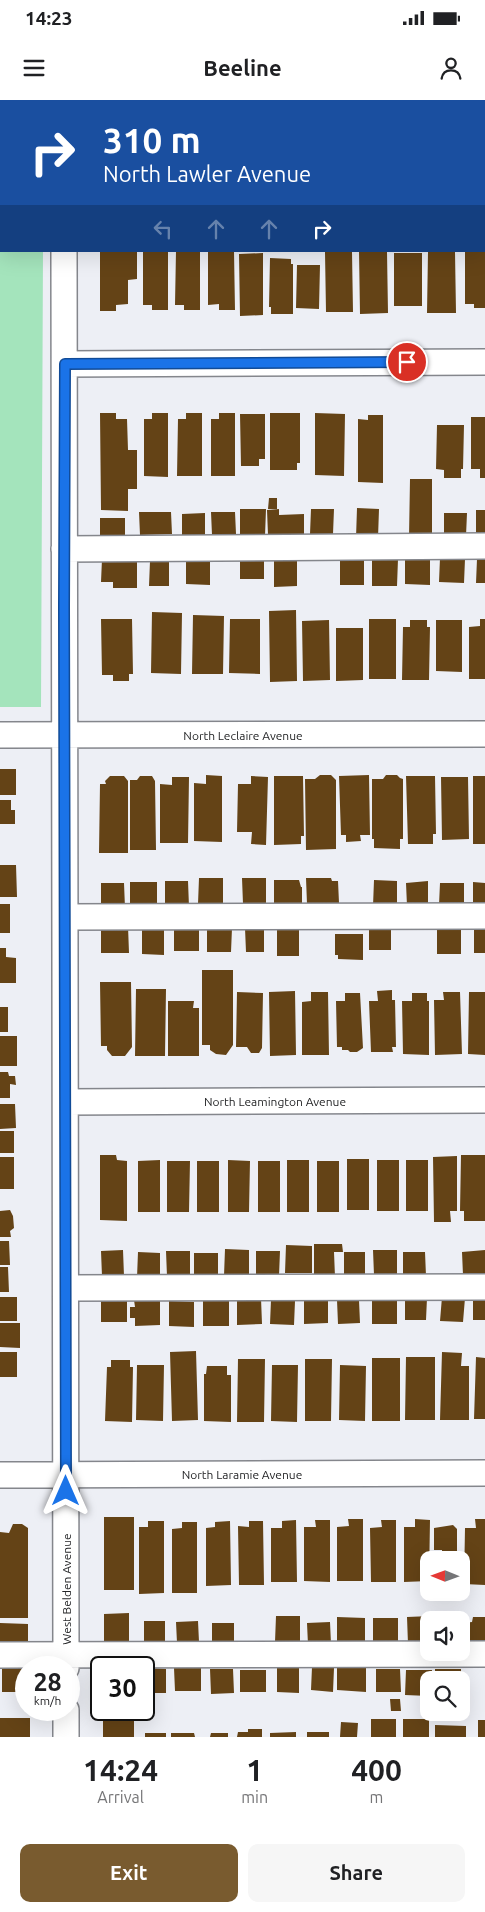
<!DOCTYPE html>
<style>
:root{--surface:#fff;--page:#f6f6f6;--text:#202124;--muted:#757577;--accent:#795b2f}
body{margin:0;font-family:Ubuntu,sans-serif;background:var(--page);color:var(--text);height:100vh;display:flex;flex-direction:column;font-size:19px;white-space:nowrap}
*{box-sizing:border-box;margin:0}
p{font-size:16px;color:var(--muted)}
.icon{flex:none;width:28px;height:28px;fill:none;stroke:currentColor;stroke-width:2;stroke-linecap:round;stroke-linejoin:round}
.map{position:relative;height:1637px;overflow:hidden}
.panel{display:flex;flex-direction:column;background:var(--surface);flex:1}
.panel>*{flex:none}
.banner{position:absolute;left:0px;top:0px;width:485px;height:152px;box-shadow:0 5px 20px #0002;background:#1a4fa0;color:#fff;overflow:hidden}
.needle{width:32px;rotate:271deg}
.buttons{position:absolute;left:420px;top:1451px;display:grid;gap:10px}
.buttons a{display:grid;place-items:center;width:50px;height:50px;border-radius:10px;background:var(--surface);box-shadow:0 5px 20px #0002;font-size:25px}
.speed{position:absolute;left:15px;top:1556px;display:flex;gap:10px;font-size:25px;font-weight:700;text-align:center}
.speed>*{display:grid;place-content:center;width:65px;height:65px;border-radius:50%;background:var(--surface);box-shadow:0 5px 20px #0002;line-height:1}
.speed small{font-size:12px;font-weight:400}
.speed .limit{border:2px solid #111;border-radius:8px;background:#fff;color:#111}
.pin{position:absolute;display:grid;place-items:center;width:42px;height:42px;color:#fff;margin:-21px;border:2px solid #fff;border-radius:50%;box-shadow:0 1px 5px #0007}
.me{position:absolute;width:55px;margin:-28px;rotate:0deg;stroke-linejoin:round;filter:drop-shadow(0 0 4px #0008)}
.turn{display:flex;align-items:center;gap:18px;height:105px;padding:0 20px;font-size:22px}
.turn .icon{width:65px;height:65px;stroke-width:2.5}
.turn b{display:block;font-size:35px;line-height:42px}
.lanes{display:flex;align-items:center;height:48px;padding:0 20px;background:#0003;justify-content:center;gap:25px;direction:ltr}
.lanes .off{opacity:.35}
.eta{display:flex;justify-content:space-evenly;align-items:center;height:85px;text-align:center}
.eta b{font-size:30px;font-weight:700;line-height:35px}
.cta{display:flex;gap:10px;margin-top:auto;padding:10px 20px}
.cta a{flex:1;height:58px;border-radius:10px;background:var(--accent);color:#fff;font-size:20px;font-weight:700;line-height:58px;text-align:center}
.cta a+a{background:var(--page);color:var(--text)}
.status{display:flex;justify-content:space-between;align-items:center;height:35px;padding:0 25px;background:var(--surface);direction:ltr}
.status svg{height:14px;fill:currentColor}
header{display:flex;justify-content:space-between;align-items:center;height:65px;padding:0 20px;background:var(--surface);font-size:22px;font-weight:700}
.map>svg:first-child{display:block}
.green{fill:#a4e4bc}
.building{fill:#644316}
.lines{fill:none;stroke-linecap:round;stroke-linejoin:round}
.minor-casing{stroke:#84868c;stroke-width:28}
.minor{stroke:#fff;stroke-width:25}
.route-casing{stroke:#114b97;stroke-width:12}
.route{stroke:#1a73e8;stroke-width:9}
.labels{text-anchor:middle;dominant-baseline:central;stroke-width:5;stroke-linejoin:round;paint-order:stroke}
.street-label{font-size:12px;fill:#242527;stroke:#fff}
</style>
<div class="status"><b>14:23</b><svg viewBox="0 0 49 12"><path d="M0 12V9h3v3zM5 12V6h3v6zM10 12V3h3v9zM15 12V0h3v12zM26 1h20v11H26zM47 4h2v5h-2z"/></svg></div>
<header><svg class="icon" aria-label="menu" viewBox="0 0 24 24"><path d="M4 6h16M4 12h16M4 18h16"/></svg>Beeline<svg class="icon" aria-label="person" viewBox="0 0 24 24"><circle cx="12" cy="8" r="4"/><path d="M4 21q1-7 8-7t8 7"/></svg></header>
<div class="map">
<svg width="485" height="1637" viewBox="0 0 485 1637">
<rect width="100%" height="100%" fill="#edeff5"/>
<path class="green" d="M0,0H43L1,1V151H43L41,607H0Z"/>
<path class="building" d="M100,151H137V179L128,180V204L116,205V211H100Z
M143,151H168V210H152V205H143Z
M176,151H200V210H184V205H175Z
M208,151H234L235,210H219V204L208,205Z
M359,151L387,152L388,213L360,214Z
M465,151H485V208H474V204H465Z
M325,152H352L353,212H326Z
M428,152H455L456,213H427Z
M263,153V215L240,216L239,154Z
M394,153H422V206H394Z
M270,158L291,159V164H293V214H271V207H269Z
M297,165H320L319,209L296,208Z
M100,313H116V319H127L128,350H137V389H128V411L101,410Z
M152,313H168V377L144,376V319H152Z
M186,313H202V376H177L178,319H186Z
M219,313H235V376H211V319H219Z
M270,313H300V363H297V370H270Z
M315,313L345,314L344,376L315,375Z
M240,314H265V359H259V366H241Z
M368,315H383V383L358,382V319L368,320Z
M471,317H485V378H480V369H471Z
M437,325H464L463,369H461V378H444V370L436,369Z
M410,379H432V435L409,438Z
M269,398H277V409H268Z
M357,408L379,409L378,438H356Z
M240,409H266L265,436L240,435Z
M279,409V415L304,414V436L279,437V435H268L267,410Z
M311,409H334L333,434H310Z
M476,410H485V435H476Z
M139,412H171L172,434L140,435Z
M211,412H235L236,434L212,435Z
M205,413V436H182V414Z
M444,413H467L466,436L444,435Z
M100,418H125V438L100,437Z
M240,457H264V479H240Z
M372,458L398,459L397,486H372Z
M405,458H430V485L405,484Z
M440,458L465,459L464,483L439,482Z
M102,459H137V488H113V482H101Z
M186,459H210V485L186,484Z
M340,459H364V485H340Z
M477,459L485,460V483H476Z
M150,461L169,462V486H149Z
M274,461H297V486L274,487Z
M296,510L297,581L270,582L269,511Z
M152,512L182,513L181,574L151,573Z
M193,515L224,516L223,574H192Z
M101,519H132L133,574H129V581H113V575H102Z
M230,519H260V574L229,573Z
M369,519H396V579H369Z
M480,519H485V579H469V527L480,526Z
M329,520L330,580L303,581L302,521Z
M410,520H427V527H430L429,580H402L403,527H410Z
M436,520H462V572L436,571Z
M336,528H363V580L336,581Z
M0,669H16V695H0Z
M206,675L222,676V742L194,741V683L206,684Z
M320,675H331L336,680V749L306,750L305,679H315Z
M369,675L370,735H360L361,741L346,742V735H341L339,676Z
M386,675H397L400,678L403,679V739H400V749L374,748V739H372V679H383Z
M110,676H124L128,681V753H99L100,684H106L105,681Z
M140,676H152L155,681L156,750H130V680H137Z
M251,676L268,677L266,745L251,744L252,732H237L238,684H251Z
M274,676H303L304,736H301V744L274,745Z
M406,676H435L436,734H433V744H408Z
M473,676H485V744H473Z
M172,677H189L188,743H160V684L172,685Z
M441,677H468L469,739L442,740Z
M0,700H11V710H15V724H0Z
M0,765H16L17,797H0Z
M199,778H223V804H198Z
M242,778H266V804H243Z
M306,778H331L332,781H338L339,803L307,804Z
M274,780H299L301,787H302V804L274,807Z
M374,780L397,781V807L373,806Z
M165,781H188L189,807H165Z
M428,781V805L407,806L406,783Z
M130,782H157V807H130Z
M473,782L485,783V805L473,804Z
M101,783H124L125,808L101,809Z
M440,783H464V805H439Z
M0,804H10V833H0Z
M101,826H128L129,853H101Z
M207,827L232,828L231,852H207Z
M174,828H199V851H174Z
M245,828H264V852H246Z
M369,828H391V850H369Z
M437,828H461V854H437Z
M474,828H485V853H474Z
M142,829H164V855L142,854Z
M277,829H299V856H277Z
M335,834H363V860L338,859V855H335Z
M0,848H6V857L16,858V883H0Z
M202,870H233V945L226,955L216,954L210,950V945H202Z
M100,882H131L132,947L125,956H112L107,950V946H101Z
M136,889H166L165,956H135Z
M392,890V900H395L396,947H392L393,952H371L369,901H378L377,891Z
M295,891L296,955L270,956L269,892Z
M237,892L263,893L262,948L259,953H251L247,947H236Z
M311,892H328L329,955H302V902L311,901Z
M443,892H460L462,954L435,955L434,900H444Z
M469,892H485V955L468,954Z
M345,893H360L363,948L357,952H350L348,950H342V947H337L336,901H345Z
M412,893H427V901H429V955L403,954L402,901H412Z
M168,901H194L193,908H199V956H168Z
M0,907H8V932H0Z
M0,936H17V966H0Z
M0,972H8L9,976H15L16,985L10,984V998H0Z
M0,1004H15L16,1028L0,1029Z
M0,1031H14V1053H0Z
M100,1055H116L117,1060L127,1061V1121L100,1120Z
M461,1055H485V1121H464V1111H460Z
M457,1056V1111H450L451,1122H434L433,1057Z
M0,1057H14V1089H0Z
M347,1059H369V1110H347Z
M160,1060V1112H138V1061Z
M228,1060L250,1061L249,1112H228Z
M287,1060H309V1112H287Z
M377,1060H399V1111H377Z
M406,1060H428V1111H406Z
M167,1061H190L189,1112H167Z
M197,1061H219V1112H197Z
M258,1061H280V1112H258Z
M317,1061H339V1112H317Z
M10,1110L13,1116L14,1128L10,1131L11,1137H0V1111Z
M0,1141H9L10,1165H0Z
M314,1144H342L343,1152H334L335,1177H314Z
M286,1145L312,1146V1173H285Z
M225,1149L249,1150V1177L224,1176Z
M123,1150L124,1176H102L101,1151Z
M373,1150H397V1175H374Z
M485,1150V1174L463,1175L462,1152Z
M166,1151H190V1176H167Z
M256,1151H280L279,1176H256Z
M138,1152L160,1153V1178H137Z
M344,1152H365V1176H344Z
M403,1152H425L426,1176H403Z
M194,1153H218V1176L194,1177Z
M0,1167H8L9,1192H0Z
M0,1197H17V1221H0Z
M442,1197L465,1198L463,1222L440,1221Z
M261,1198L262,1224L237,1225V1199Z
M372,1198H397V1224H372Z
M405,1198H427L426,1220H405Z
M160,1199V1225L135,1226V1218H130V1207H135L134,1200Z
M203,1199H229V1226H203Z
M328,1199V1223L304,1224V1200Z
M473,1199H485V1220H473Z
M101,1200H127V1222H101Z
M271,1200L295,1201L294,1225L270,1224Z
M337,1200H359L360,1223L338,1224Z
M169,1201L194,1202V1227L169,1226Z
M0,1223H20V1248L0,1247Z
M196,1251L198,1320L172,1321L170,1252Z
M0,1252H17V1277H0Z
M442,1252L462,1253L461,1266H469V1320H440Z
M406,1257H435V1320H405Z
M476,1257L485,1258V1319H474Z
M372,1258H400V1321H372Z
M238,1259H265L264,1322H237Z
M305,1259H332L331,1321H305Z
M111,1260H130V1267H133L132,1322L105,1321L107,1267H111Z
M137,1265H164L163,1321L136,1320Z
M272,1265H298L297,1322L271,1321Z
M340,1265L366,1266L365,1321L339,1320Z
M207,1266H227V1275H231V1322L204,1321V1274H206Z
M104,1417H134V1490H104Z
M348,1419H363V1481H337V1427L349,1426Z
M415,1419L430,1420L429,1481L404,1482V1427H415Z
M475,1419H485V1485L464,1484L465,1428H476Z
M296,1420L297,1482H271V1428H282V1421Z
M315,1420H330V1482L304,1481V1427H316Z
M381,1420H396V1482H371L370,1428L382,1427Z
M148,1421H164V1493L139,1494V1427H148Z
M230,1421L231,1485L206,1486V1428L215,1427V1422Z
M249,1421H263L264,1485H239L238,1426L249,1427Z
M182,1422H197V1493H172V1429L182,1428Z
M13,1424H22L28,1428V1518H0V1432L9,1433Z
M453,1425L457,1429V1460H437V1458H442V1450H434V1428Z
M129,1513V1547H104V1514Z
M276,1516H300V1542H275Z
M431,1516V1520H429V1543L408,1544L407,1517Z
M337,1517L365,1518V1545L337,1544Z
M473,1517H485V1547H463V1523L472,1522Z
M373,1518H398V1546L373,1545Z
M144,1521H165V1547H144Z
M198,1521L199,1542L177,1543L176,1522Z
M330,1522L331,1544L308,1545L307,1523Z
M0,1523L28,1524V1545H0Z
M212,1523H234V1547H212Z
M337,1566H366V1592L337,1590Z
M26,1567V1592H2V1568Z
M201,1567V1591H175L174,1568Z
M312,1567L334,1568L333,1592L311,1590Z
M144,1568L166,1569V1593H144Z
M277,1568H299V1593L277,1592Z
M210,1569H233L234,1593L211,1594Z
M376,1569H400L401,1592H376Z
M435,1569H461V1580H435Z
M240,1570H266V1592H240Z
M406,1570H432L431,1580H429V1596L405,1595Z
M390,1599H400L401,1611H391Z
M103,1617L134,1618V1637H103Z
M0,1618H30V1637H0Z
M371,1619H396V1637H371Z
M403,1619H429V1637H403Z
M478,1620H485V1637H478Z
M341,1622L358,1623L357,1637H340Z
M435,1625L466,1626V1637H435Z
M248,1629H262V1637H237L238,1632H248Z
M296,1632V1637H270V1633Z
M307,1632H329V1637H307Z
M145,1633H166V1637H145Z
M171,1633H194L195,1637H171Z
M211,1633H228V1637H210Z"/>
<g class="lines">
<defs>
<path id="minor" d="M63,1V0
M484,76H485
M64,151L66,1568
M65,264L485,262
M64,449L485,446
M0,635L485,634
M65,817L485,816
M66,1002L485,1000
M67,1188L485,1187
M0,1375L485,1373
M0,1555L485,1554
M66,1637V1610"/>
</defs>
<use href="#minor" class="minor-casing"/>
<use href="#minor" class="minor"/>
</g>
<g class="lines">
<defs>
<path id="route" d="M66,1391L64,506L65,264L407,262"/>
</defs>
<use href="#route" class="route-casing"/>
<use href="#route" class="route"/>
</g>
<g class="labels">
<g class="street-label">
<text x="243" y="635">North Leclaire Avenue</text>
<text x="275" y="1001">North Leamington Avenue</text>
<text x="242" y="1374">North Laramie Avenue</text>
<text transform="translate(66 1489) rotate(-90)">West Belden Avenue</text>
</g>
</g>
</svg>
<div class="buttons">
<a><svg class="needle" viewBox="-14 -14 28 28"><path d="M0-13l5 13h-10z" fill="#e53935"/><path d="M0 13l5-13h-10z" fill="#757577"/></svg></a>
<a><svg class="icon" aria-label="sound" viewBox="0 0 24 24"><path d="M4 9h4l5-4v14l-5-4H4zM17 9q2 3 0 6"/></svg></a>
<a><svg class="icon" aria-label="search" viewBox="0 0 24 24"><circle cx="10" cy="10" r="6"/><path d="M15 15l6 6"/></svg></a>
</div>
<div class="speed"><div>28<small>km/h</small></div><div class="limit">30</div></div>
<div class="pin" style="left:407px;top:262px;background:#d93025"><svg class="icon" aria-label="arrive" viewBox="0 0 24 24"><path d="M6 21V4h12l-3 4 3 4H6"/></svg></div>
<svg class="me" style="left:66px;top:1391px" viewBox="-20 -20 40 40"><path d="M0-17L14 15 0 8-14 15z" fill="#1a73e8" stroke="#fff" stroke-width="4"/></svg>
<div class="banner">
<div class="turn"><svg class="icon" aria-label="right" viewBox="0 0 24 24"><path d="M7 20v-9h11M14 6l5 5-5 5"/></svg><div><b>310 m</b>North Lawler Avenue</div></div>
<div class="lanes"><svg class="icon off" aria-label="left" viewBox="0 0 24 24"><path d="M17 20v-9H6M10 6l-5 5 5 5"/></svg><svg class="icon off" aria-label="ahead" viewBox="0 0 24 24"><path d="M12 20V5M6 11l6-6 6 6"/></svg><svg class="icon off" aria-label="ahead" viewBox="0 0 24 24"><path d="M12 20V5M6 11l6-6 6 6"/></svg><svg class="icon" aria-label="right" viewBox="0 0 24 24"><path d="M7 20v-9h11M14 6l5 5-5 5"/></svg></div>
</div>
</div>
<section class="panel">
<div class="eta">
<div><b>14:24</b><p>Arrival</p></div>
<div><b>1</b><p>min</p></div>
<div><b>400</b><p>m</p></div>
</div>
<div class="cta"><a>Exit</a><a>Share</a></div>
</section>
